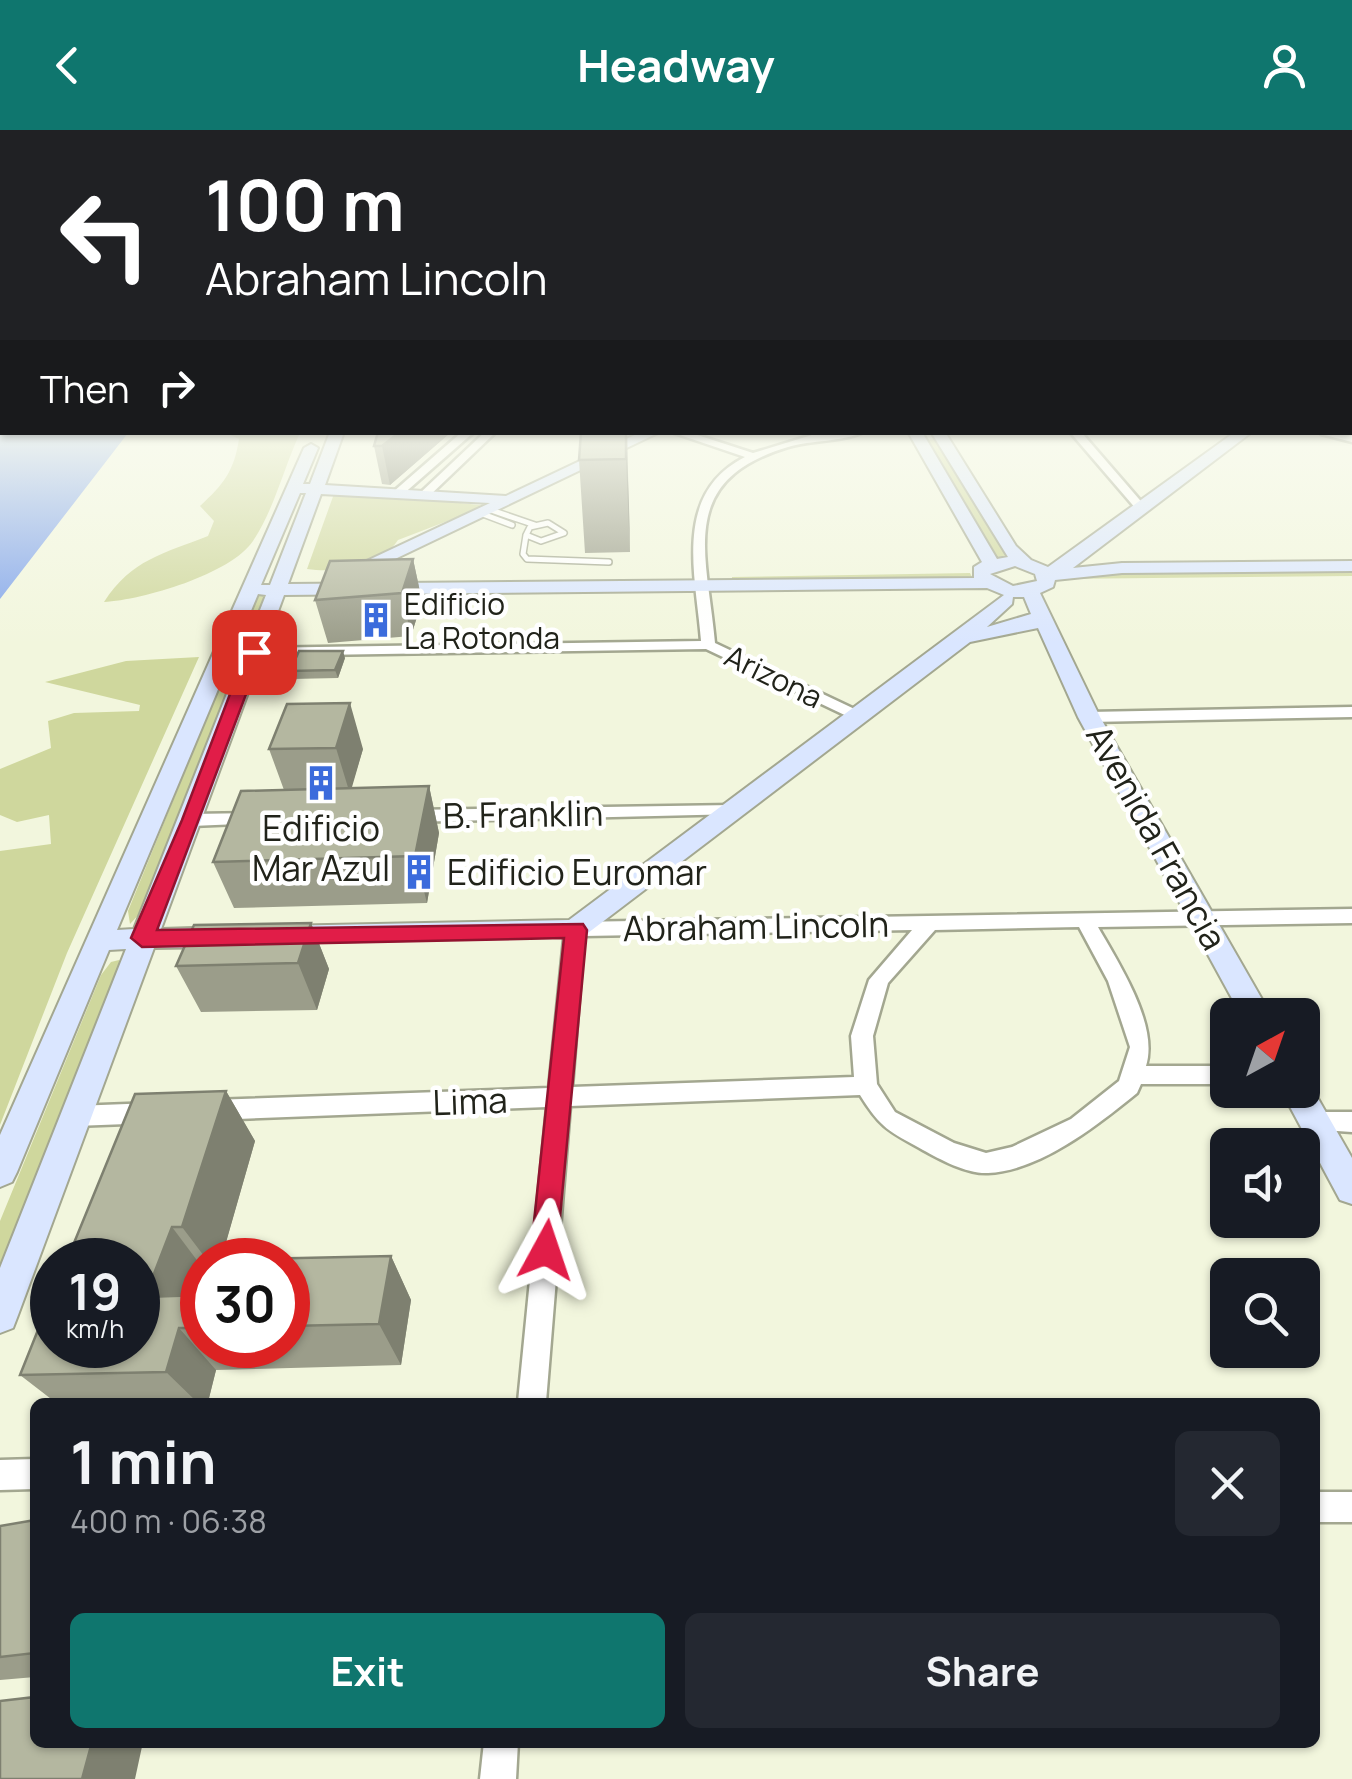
<!DOCTYPE html>
<meta charset="utf-8">
<style>
:root{--surface:#171b24;--page:#242831;--text:#f1f3f6;--muted:#9ea1a6;--accent:#0f766e}
body{margin:0;font-family:Manrope,sans-serif;background:var(--page);color:var(--text);height:100vh;display:flex;flex-direction:column;font-size:38px;white-space:nowrap}
*{box-sizing:border-box;margin:0}
p{font-size:32px;color:var(--muted)}
.icon{flex:none;width:55px;height:55px;fill:none;stroke:currentColor;stroke-width:2;stroke-linecap:round;stroke-linejoin:round}
.map{position:relative;flex:1;overflow:hidden}
.panel{position:absolute;left:30px;top:1268px;width:1290px;height:350px;display:flex;flex-direction:column;background:var(--surface);border-radius:15px;box-shadow:0 2px 8px #0004}
.panel>*{flex:none}
.top-card{position:absolute;left:0px;top:0px;width:1352px;height:305px;box-shadow:0 2px 8px #0004;background:#202124;color:#fff;overflow:hidden}
.needle{width:65px;rotate:40deg}
.buttons{position:absolute;left:1210px;top:868px;display:grid;gap:20px}
.buttons a{display:grid;place-items:center;width:110px;height:110px;border-radius:15px;background:var(--surface);box-shadow:0 2px 8px #0004;font-size:50px}
.speed{position:absolute;left:30px;top:1108px;display:flex;gap:20px;font-size:50px;font-weight:700;text-align:center}
.speed>*{display:grid;place-content:center;width:130px;height:130px;border-radius:50%;background:var(--surface);box-shadow:0 2px 8px #0004;line-height:1}
.speed small{font-size:25px;font-weight:400}
.speed .limit{border:15px solid #d22;background:#fff;color:#111}
.pin{position:absolute;display:grid;place-items:center;width:85px;height:85px;color:#fff;margin:-42px;border-radius:20px;box-shadow:0 5px 15px #0006}
.me{position:absolute;width:110px;margin:-55px;rotate:5deg;stroke-linejoin:round;filter:drop-shadow(0 0 8px #0008)}
.turn{display:flex;align-items:center;gap:35px;height:210px;padding:0 40px;font-size:45px}
.turn .icon{width:130px;height:130px;stroke-width:2.5}
.turn b{display:block;font-size:70px;line-height:85px}
.then{display:flex;align-items:center;height:95px;padding:0 40px;background:#0003;gap:20px;font-size:38px}
.round{display:grid;place-items:center;flex:none;width:105px;height:105px;border-radius:15px;background:var(--page)}
.head{display:flex;align-items:center;justify-content:space-between;height:170px;padding:0 40px}
h1{font-size:60px;font-weight:700;line-height:75px}
.cta{display:flex;gap:20px;margin-top:auto;padding:20px 40px}
.cta a{flex:1;height:115px;border-radius:15px;background:var(--accent);color:#fff;font-size:40px;font-weight:700;line-height:115px;text-align:center}
.cta a+a{background:var(--page);color:var(--text)}
header{display:flex;justify-content:space-between;align-items:center;height:130px;padding:0 40px;background:var(--accent);color:#fff;font-size:45px;font-weight:700}
.map>svg:first-child{display:block}
.green{fill:#cfd79d}
.water{fill:#82a5eb}
.lines{fill:none;stroke-linecap:round;stroke-linejoin:round}
.lane-casing{stroke:#a3a790;stroke-width:8}
.street-casing{stroke:#a3a790;stroke-width:5}
.secondary-casing{stroke:#a3a790;stroke-width:4}
.lane{stroke:#fff;stroke-width:5}
.street{fill:#fff;fill-rule:evenodd}
.secondary{fill:#dae6ff;fill-rule:evenodd}
.wall{fill:#9b9d8a;fill-rule:evenodd}
.shaded-wall{fill:#7e8070}
.building{fill:#b4b7a0;stroke:#7e8070;stroke-width:2.5}
.route{fill:#e11d48;stroke:#92132f;stroke-width:2.5}
.labels{text-anchor:middle;dominant-baseline:central;stroke-width:9;stroke-linejoin:round;paint-order:stroke}
.far-poi-label{font-size:30px;fill:#21231a;stroke:#fff;text-anchor:start}
.far-street-label{font-size:30px;fill:#21231a;stroke:#fff}
.street-label{font-size:35px;fill:#21231a;stroke:#fff}
.poi-label{font-size:35px;fill:#21231a;stroke:#fff}
</style>
<header><svg class="icon" aria-label="back" viewBox="0 0 24 24"><path d="M15 5l-7 7 7 7"/></svg>Headway<svg class="icon" aria-label="person" viewBox="0 0 24 24"><circle cx="12" cy="8" r="4"/><path d="M4 21q1-7 8-7t8 7"/></svg></header>
<div class="map">
<svg width="1352" height="1649" viewBox="0 0 1352 1649">
<rect width="100%" height="100%" fill="#f2f6dd"/>
<path class="green" d="M226,303H300C284,337 274,380 253,411C231,444 143,470 104,472C132,429 163,424 208,406L214,391L200,376C224,354 234,341 239,309Z
M937,309L1009,428H998L927,310Z
M342,360L479,375L484,377L398,410C380,438 337,443 307,439L335,361Z
M1352,440V446L1057,449L1126,441Z
M970,443L972,447L732,451V447Z
M263,464L268,465L143,780L130,794L128,781L256,467Z
M199,527L67,823L0,995V721L51,714L49,685L17,692L0,685V639L51,618L48,591L74,583L139,581L140,575L45,552L126,531Z
M119,830L121,833L0,1145V1091L101,845L111,832Z"/>
<path class="water" d="M0,284L2,302L128,303L0,469Z"/>
<g class="lines">
<defs>
<path id="lane" d="M488,379L535,395
M480,383L512,395
M548,393L564,403L541,411L526,405L530,397Z
M526,405L523,424L527,429L609,432"/>
<path id="street" d="M462,302H474L401,366H393V362Z
M485,302H496L427,368H419V364Z
M671,302H688L753,323L812,305L864,302C842,312 812,310 788,317C676,351 707,422 715,513L863,583V589H853L706,519L254,526L247,522L254,518L701,511C696,445 672,364 745,327Z
M1070,302H1081L1145,376V380H1137Z
M1320,302L1352,306V312L1321,304Z
M1352,577V587L1089,592L1081,587L1089,582Z
M733,675L742,680L739,684L409,692L400,686L409,680Z
M255,683L261,685L264,689L261,693L192,696L183,690L192,684Z
M1352,779V793L1098,797C1119,834 1159,895 1146,936H1228V954H1141L1137,963C1099,994 1040,1041 988,1043C967,1044 941,1030 923,1020C889,1001 881,999 860,965L570,976L546,1272H518L547,977L212,990L204,987L201,980L204,973L212,970L549,958L565,799L575,792ZM1079,797L1108,851L1130,917L1119,951L1071,989L1012,1017L986,1023L954,1013L895,982L877,954L873,906L888,853L935,800ZM912,800L869,850L851,906L854,947L572,957L584,806Z
M153,973L161,976L164,983L161,990L153,993L75,996L67,993L63,986L67,979L75,976Z
M1315,982H1352V1002L1307,999L1303,992L1307,985Z
M35,1329V1359L0,1360V1330Z
M1315,1362H1352V1392H1315Z
M484,1612H518L516,1649H480Z"/>
<path id="secondary" d="M330,302H344L325,355L506,366L641,302H660L347,452L341,451V443L490,373L321,364L288,454L974,448V437L982,432L908,302H922L997,429L1008,427L931,302H945L1016,416L1031,430L1048,437L1235,302H1252L1073,438L1122,433L1352,431V441L1122,443L1055,450L1053,457L1040,463L1100,587L1271,885H1241L1078,587L1038,498L970,512L584,806L269,813L265,806L269,799L279,796L569,790L1004,465L987,458L284,465L161,799L226,797L240,807L226,817L154,818L18,1185L13,1198L0,1203V1138L126,819L109,820L17,1042L12,1052L0,1057V1005L304,318L311,314L318,318L303,354H310ZM300,363H306L270,455H261ZM1015,436L1035,444L1037,451L1013,456L990,444ZM258,464L266,465L134,799L117,800ZM1013,467H1024L1031,484L987,497L1012,474Z
M1302,949L1308,951L1352,1028V1074L1340,1070L1281,960H1302Z"/>
</defs>
<use href="#lane" class="lane-casing"/>
<use href="#street" class="street-casing"/>
<use href="#secondary" class="secondary-casing"/>
<use href="#lane" class="lane"/>
<use href="#street" class="street"/>
<use href="#secondary" class="secondary"/>
</g>
<path class="wall" d="M378,302H450V303L390,355L382,354L374,316Z
M627,302L630,422L585,423L579,330Z
M413,429L422,471L411,506L328,513L315,470Z
M345,528L338,548L292,549L290,541Z
M287,574L363,619L351,658L429,656L439,703L427,773L234,778L213,732L284,660L269,619Z
M311,793L329,839L317,880L201,882L176,836Z
M226,961L255,1011L221,1129L391,1126L411,1170L401,1235L216,1240L208,1272H55L20,1245L138,1130ZM202,1130H288V1215H202V1163L200,1165L202,1156Z
M35,1390V1547L0,1550V1396Z"/>
<path class="shaded-wall" d="M400,302L450,303L390,355L382,316Z
M626,302L629,375L630,422L626,329Z
M413,429L422,471L411,506L402,463Z
M343,521L345,528L338,548L335,540Z
M350,573L363,619L350,664L336,618Z
M429,656L439,703L427,773L415,726Z
M311,793L329,839L317,880L298,833Z
M226,961L255,1011L221,1130H207L182,1097Z
M172,1097L202,1137V1156L188,1198H179L216,1240L208,1272H197L166,1242L145,1167Z
M391,1126L411,1170L401,1235L379,1194Z
M92,1612H143L135,1649H82Z"/>
<path class="building" d="M378,302H400L382,316H374Z
M581,302H626V329L579,330Z
M413,429L402,463L315,470L330,431Z
M299,521H343L335,540L290,541Z
M350,573L336,618L269,619L287,574Z
M429,656L415,726L213,732L241,661Z
M311,793L298,833L176,836L194,795Z
M226,961L182,1097H172L145,1167L202,1165V1163V1198H179L166,1242L20,1245L52,1165V1215H138V1130H67L135,964Z
M391,1126L379,1194L288,1196V1130H213Z
M35,1390V1523L0,1527V1396Z
M35,1567V1612H92L82,1649H0V1571Z"/>
<linearGradient id="sky" x2="0" y2="1"><stop stop-color="#7faee9"/><stop offset="0.55" stop-color="#f9fbf0"/><stop offset="1" stop-color="#f9fbf0" stop-opacity="0"/></linearGradient>
<rect width="1352" height="514" fill="url(#sky)"/>
<path class="route" d="M254,517L262,522L157,800L583,794L587,800L556,1130L546,1134L535,1130L531,1120L564,808L142,817L131,808L182,690L246,522Z"/>
<defs>
<symbol id="building-bare" viewBox="-9 -9 18 18"><path d="M-4-6H4V6H1V3H-1V6H-4ZM-2.5-4.3h1.7v1.8h-1.7ZM.8-4.3h1.7v1.8H.8ZM-2.5-1h1.7V.8h-1.7ZM.8-1h1.7V.8H.8Z" fill="#3b6bdc" stroke="#fff" stroke-width="2.5" paint-order="stroke"/></symbol>
</defs>
<g fill-rule="evenodd">
<use href="#building-bare" x="351" y="465" width="50" height="50"/>
<use href="#building-bare" x="296" y="628" width="50" height="50"/>
<use href="#building-bare" x="394" y="717" width="50" height="50"/>
</g>
<g class="labels">
<g class="far-poi-label">
<text x="404" y="473">Edificio<tspan x="404" dy="34">La Rotonda</tspan></text>
</g>
<g class="far-street-label">
<text transform="translate(774 546) rotate(26)">Arizona</text>
</g>
<g class="street-label">
<text transform="translate(523 684) rotate(-1)">B. Franklin</text>
<text transform="translate(1157 707) rotate(61)">Avenida Francia</text>
<text transform="translate(756 796) rotate(-1)">Abraham Lincoln</text>
<text transform="translate(470 971) rotate(-2)">Lima</text>
</g>
<g class="poi-label">
<text x="321" y="698">Edificio<tspan x="321" dy="40">Mar Azul</tspan></text>
<text x="447" y="742" text-anchor="start">Edificio Euromar</text>
</g>
</g>
</svg>
<div class="buttons">
<a><svg class="needle" viewBox="-14 -14 28 28"><path d="M0-13l5 13h-10z" fill="#e53935"/><path d="M0 13l5-13h-10z" fill="#9ea1a6"/></svg></a>
<a><svg class="icon" aria-label="sound" viewBox="0 0 24 24"><path d="M4 9h4l5-4v14l-5-4H4zM17 9q2 3 0 6"/></svg></a>
<a><svg class="icon" aria-label="search" viewBox="0 0 24 24"><circle cx="10" cy="10" r="6"/><path d="M15 15l6 6"/></svg></a>
</div>
<div class="speed"><div>19<small>km/h</small></div><div class="limit">30</div></div>
<div class="pin" style="left:254px;top:522px;background:#d93025"><svg class="icon" aria-label="arrive" viewBox="0 0 24 24"><path d="M6 21V4h12l-3 4 3 4H6"/></svg></div>
<svg class="me" style="left:546px;top:1120px" viewBox="-20 -20 40 40"><path d="M0-17L14 15 0 8-14 15z" fill="#e11d48" stroke="#fff" stroke-width="4"/></svg>
<div class="top-card">
<div class="turn"><svg class="icon" aria-label="left" viewBox="0 0 24 24"><path d="M17 20v-9H6M10 6l-5 5 5 5"/></svg><div><b>100 m</b>Abraham Lincoln</div></div>
<div class="then">Then<svg class="icon" aria-label="right" viewBox="0 0 24 24"><path d="M7 20v-9h11M14 6l5 5-5 5"/></svg></div>
</div>
<section class="panel">
<div class="head"><div><h1>1 min</h1><p>400 m · 06:38</p></div><a class="round"><svg class="icon" aria-label="close" viewBox="0 0 24 24"><path d="M6 6l12 12M18 6L6 18"/></svg></a></div>
<div class="cta"><a>Exit</a><a>Share</a></div>
</section>
</div>
